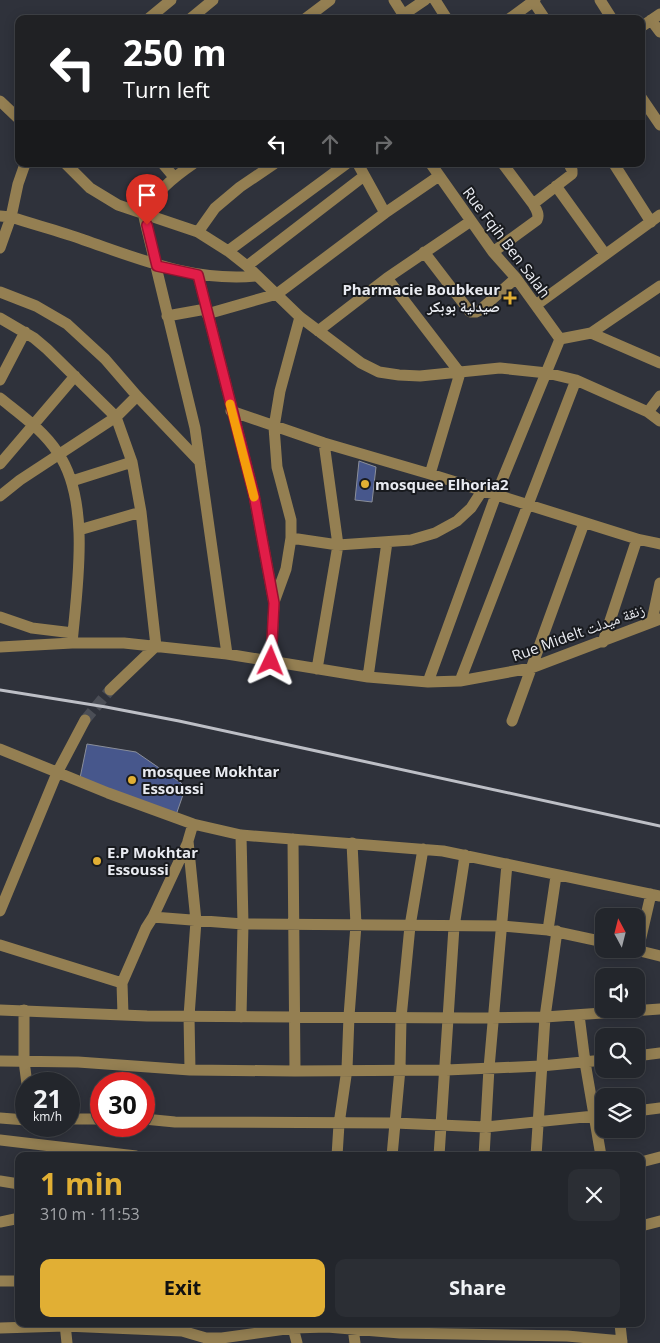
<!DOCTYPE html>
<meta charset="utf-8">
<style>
:root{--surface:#23262c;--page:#2b2e34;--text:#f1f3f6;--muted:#a3a5a9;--line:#404348;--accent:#e1af34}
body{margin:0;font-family:"Open Sans","Noto Naskh Arabic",sans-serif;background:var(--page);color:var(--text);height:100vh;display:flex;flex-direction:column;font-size:19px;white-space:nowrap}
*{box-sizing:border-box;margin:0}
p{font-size:16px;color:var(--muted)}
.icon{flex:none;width:28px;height:28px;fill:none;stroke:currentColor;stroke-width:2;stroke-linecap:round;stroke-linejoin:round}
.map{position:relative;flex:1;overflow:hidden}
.side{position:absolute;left:15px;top:1152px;width:630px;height:175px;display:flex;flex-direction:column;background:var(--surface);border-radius:10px;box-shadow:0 2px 12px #0003,0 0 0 1px var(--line)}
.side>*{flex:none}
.banner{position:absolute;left:15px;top:15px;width:630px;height:152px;border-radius:10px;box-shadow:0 2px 12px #0003,0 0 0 1px var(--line);background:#202124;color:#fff;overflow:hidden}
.needle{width:32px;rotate:353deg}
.tools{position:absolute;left:595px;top:908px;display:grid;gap:10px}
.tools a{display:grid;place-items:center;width:50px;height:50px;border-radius:10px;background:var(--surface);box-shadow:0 2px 12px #0003,0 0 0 1px var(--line);font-size:25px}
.speed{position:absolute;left:15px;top:1072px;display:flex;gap:10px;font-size:25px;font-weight:700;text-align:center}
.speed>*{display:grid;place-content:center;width:65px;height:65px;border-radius:50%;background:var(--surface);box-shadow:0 2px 12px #0003,0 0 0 1px var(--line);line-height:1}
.speed small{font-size:12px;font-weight:400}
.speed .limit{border:8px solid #d22;background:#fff;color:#111}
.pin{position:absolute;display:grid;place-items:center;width:42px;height:42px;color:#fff;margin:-51px -21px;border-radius:50% 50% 50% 0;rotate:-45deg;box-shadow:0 0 5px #0007}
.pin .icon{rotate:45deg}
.me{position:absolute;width:55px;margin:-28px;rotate:2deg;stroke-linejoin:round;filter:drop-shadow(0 0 4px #0008)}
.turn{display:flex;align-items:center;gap:18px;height:105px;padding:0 25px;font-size:22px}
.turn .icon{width:65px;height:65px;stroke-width:2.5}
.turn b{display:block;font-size:35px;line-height:42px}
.lanes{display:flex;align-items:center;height:48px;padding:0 25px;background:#0003;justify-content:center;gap:25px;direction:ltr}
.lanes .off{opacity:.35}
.round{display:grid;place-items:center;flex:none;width:52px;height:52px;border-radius:10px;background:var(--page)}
.summary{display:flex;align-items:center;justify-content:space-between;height:85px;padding:0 25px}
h1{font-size:30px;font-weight:700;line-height:38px;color:var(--accent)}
.action{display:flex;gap:10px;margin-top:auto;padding:10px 25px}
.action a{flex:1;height:58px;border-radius:10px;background:var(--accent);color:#111;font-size:20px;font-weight:700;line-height:58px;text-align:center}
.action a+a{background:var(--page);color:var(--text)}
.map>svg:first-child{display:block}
.building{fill:#47578c;stroke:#8b8f9a}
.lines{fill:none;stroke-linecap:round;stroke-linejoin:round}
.minor-tunnel{stroke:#4b4e56;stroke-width:11;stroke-dasharray:11 5.5;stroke-linecap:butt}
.minor{stroke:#947f52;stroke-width:11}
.rail{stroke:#bdbfc6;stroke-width:3}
.route-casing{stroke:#92132f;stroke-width:12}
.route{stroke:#e11d48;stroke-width:9}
.slow{stroke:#f59e0b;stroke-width:9}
.poi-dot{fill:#e1af34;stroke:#181a1e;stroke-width:2}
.labels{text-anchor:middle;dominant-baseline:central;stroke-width:4;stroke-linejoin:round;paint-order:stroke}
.street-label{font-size:15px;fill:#e9ebf1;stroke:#181a1e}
.poi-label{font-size:15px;font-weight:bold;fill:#e9ebf1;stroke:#181a1e;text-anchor:start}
</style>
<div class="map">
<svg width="660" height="1343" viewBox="0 0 660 1343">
<rect width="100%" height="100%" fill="#2f323b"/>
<path class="building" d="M359,461L376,467L372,502L355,500Z
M87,744L136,752L181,783L185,789L176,815L80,778Z"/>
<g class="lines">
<path class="minor-tunnel" d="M85,720L110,690"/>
<path class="minor" d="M394,0L406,19
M435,0L447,19
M600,0L612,19
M533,1L545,19
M148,19L171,0
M190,19L213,0
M305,19L330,0
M397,19L425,0
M509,19L535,0
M651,20L660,32
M641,27L660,14
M641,97L660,125
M0,101L19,119
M66,164L90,188L118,205L198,232L228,251L247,266L300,317L361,363L379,372L399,375L420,376L500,368L547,373L576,380L648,412L660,421
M163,164L174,177
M193,164C171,179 158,191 143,213L195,428L227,654
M358,164L385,213
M431,164L493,252L516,278L560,339
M614,164L651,222
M556,186L605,254
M533,204L572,174V170L569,164
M0,216L11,217C35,225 60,231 84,240C142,260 194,282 257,276
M198,232L215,208L240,187L274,164
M0,248L11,217L18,184L25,164
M228,251L346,164
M424,252L470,312H476L480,310L516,278
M493,252L537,220C540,214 536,209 533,204L503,164
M247,266L364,176
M198,275L254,495L274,603L271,661
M387,278L460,373L430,474
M0,292L36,306L67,324L105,359L137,396L200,462
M536,305L660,215
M207,314L277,294L385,213L439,176
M167,316L206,309
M0,318L34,338L47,349L116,417L132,462L141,512L156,646L110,690
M318,331L387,278L471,221
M591,333L660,286
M560,339L591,333L660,363
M0,380L25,332
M0,398C21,415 43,430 58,453C91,501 77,588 72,643
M231,411L324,443L430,474L637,539L660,544
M648,412L660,396
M0,464L75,376
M72,481L132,462
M0,496L20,480L116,417L137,396
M79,530L141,512
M291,538L338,545L411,540L435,533L457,521L471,508L482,491
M274,602L286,569L291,538V520L277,467L274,427L280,391L300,317
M0,617L32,628L73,633
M652,621L660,583
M603,642L637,539
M0,647L72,643H124L227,654L368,677L428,682L460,681L531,668L660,619
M317,669L338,545L324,443
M368,677L387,542
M460,681L576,380
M428,682L496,495L560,339
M512,721L584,523
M0,749L108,793L193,824L241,835L443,851L660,896
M241,835L243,924L241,1017
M293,839L295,1071
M0,911L57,773L85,720
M153,917L188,842
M548,930L556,876
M0,945L122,983
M632,949L660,956
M638,950L651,894
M0,1010L147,1016L470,1018L545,1017L660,1009
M24,1010V1061L27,1084
M123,1015L122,983L146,928L153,917L243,924L503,926L548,930L604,942
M579,1015L585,1062L601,1156
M636,1056L660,1053
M0,1061L78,1062L190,1070L295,1071L446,1070L541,1066L604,1060
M190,1070L189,1016L196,921L188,841L193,824
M636,1111L660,1108
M0,1118L26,1120
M69,1119H101
M144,1119L175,1122L395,1123L486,1127L604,1115
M0,1140L136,1156
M337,1156L339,1124L347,1069L349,1016L356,925L352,843
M392,1156L400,1069L401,1018L410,926L423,849
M439,1156L454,927L465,855
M484,1156L489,1068L507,864
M536,1156L545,1017L557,931
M641,1162L660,1157
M0,1181L19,1184
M0,1222L15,1219L19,1220
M641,1226L660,1221
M0,1281H19
M65,1324L67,1343
M292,1324L297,1343
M620,1324L622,1343
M0,1328L65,1326L182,1331L206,1338H222L293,1328L327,1327L400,1333L567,1336L622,1341
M353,1328L355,1343"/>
<path class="rail" d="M0,690L106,707L179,721L660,826"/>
</g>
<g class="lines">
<defs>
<path id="route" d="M147,225L157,266L198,275L254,495L274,603L271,661"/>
</defs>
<use href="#route" class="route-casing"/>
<use href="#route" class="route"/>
<path class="slow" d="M230,404L254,497"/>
</g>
<g class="poi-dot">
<path d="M507.5 290.5h5v5h5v5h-5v5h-5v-5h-5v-5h5z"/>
<circle cx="365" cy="484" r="5"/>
<circle cx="132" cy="780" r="5"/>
<circle cx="97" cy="861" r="5"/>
</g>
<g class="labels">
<g class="street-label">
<text transform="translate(507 242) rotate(53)">Rue Fqih Ben Salah</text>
<text transform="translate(578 632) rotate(-20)">Rue Midelt زنقة ميدلت</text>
</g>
<g class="poi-label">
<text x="500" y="289" text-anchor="end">Pharmacie Boubkeur<tspan x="500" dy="17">صيدلية بوبكر</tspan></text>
<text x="375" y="484">mosquee Elhoria2</text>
<text x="142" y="771">mosquee Mokhtar<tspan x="142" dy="17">Essoussi</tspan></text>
<text x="107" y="852">E.P Mokhtar<tspan x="107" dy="17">Essoussi</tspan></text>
</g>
</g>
</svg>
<div class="tools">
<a><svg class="needle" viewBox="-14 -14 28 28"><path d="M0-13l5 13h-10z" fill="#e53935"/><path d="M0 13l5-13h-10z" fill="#a3a5a9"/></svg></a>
<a><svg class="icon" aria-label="sound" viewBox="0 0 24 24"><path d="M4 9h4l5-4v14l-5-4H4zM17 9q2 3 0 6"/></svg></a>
<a><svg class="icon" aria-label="search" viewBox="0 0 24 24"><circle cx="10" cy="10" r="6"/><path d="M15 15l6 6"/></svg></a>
<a><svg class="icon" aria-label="layers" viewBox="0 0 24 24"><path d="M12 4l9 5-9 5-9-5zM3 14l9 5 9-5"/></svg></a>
</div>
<div class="speed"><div>21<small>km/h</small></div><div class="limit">30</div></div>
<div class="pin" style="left:147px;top:225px;background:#d93025"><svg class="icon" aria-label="arrive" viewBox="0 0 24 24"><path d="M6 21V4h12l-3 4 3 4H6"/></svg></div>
<svg class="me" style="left:271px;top:661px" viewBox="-20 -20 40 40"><path d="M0-17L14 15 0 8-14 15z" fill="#e11d48" stroke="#fff" stroke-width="4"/></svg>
<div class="banner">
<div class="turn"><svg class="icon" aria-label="left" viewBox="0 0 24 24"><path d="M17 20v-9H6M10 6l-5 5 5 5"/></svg><div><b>250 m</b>Turn left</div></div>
<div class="lanes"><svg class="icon" aria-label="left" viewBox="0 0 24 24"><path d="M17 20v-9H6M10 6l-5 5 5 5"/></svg><svg class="icon off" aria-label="ahead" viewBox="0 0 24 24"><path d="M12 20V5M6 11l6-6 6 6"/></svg><svg class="icon off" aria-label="right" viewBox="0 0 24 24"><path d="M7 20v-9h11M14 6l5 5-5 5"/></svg></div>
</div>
<section class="side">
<div class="summary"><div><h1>1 min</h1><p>310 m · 11:53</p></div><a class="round"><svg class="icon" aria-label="close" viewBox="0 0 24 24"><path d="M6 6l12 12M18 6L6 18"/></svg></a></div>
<div class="action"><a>Exit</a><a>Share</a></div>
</section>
</div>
